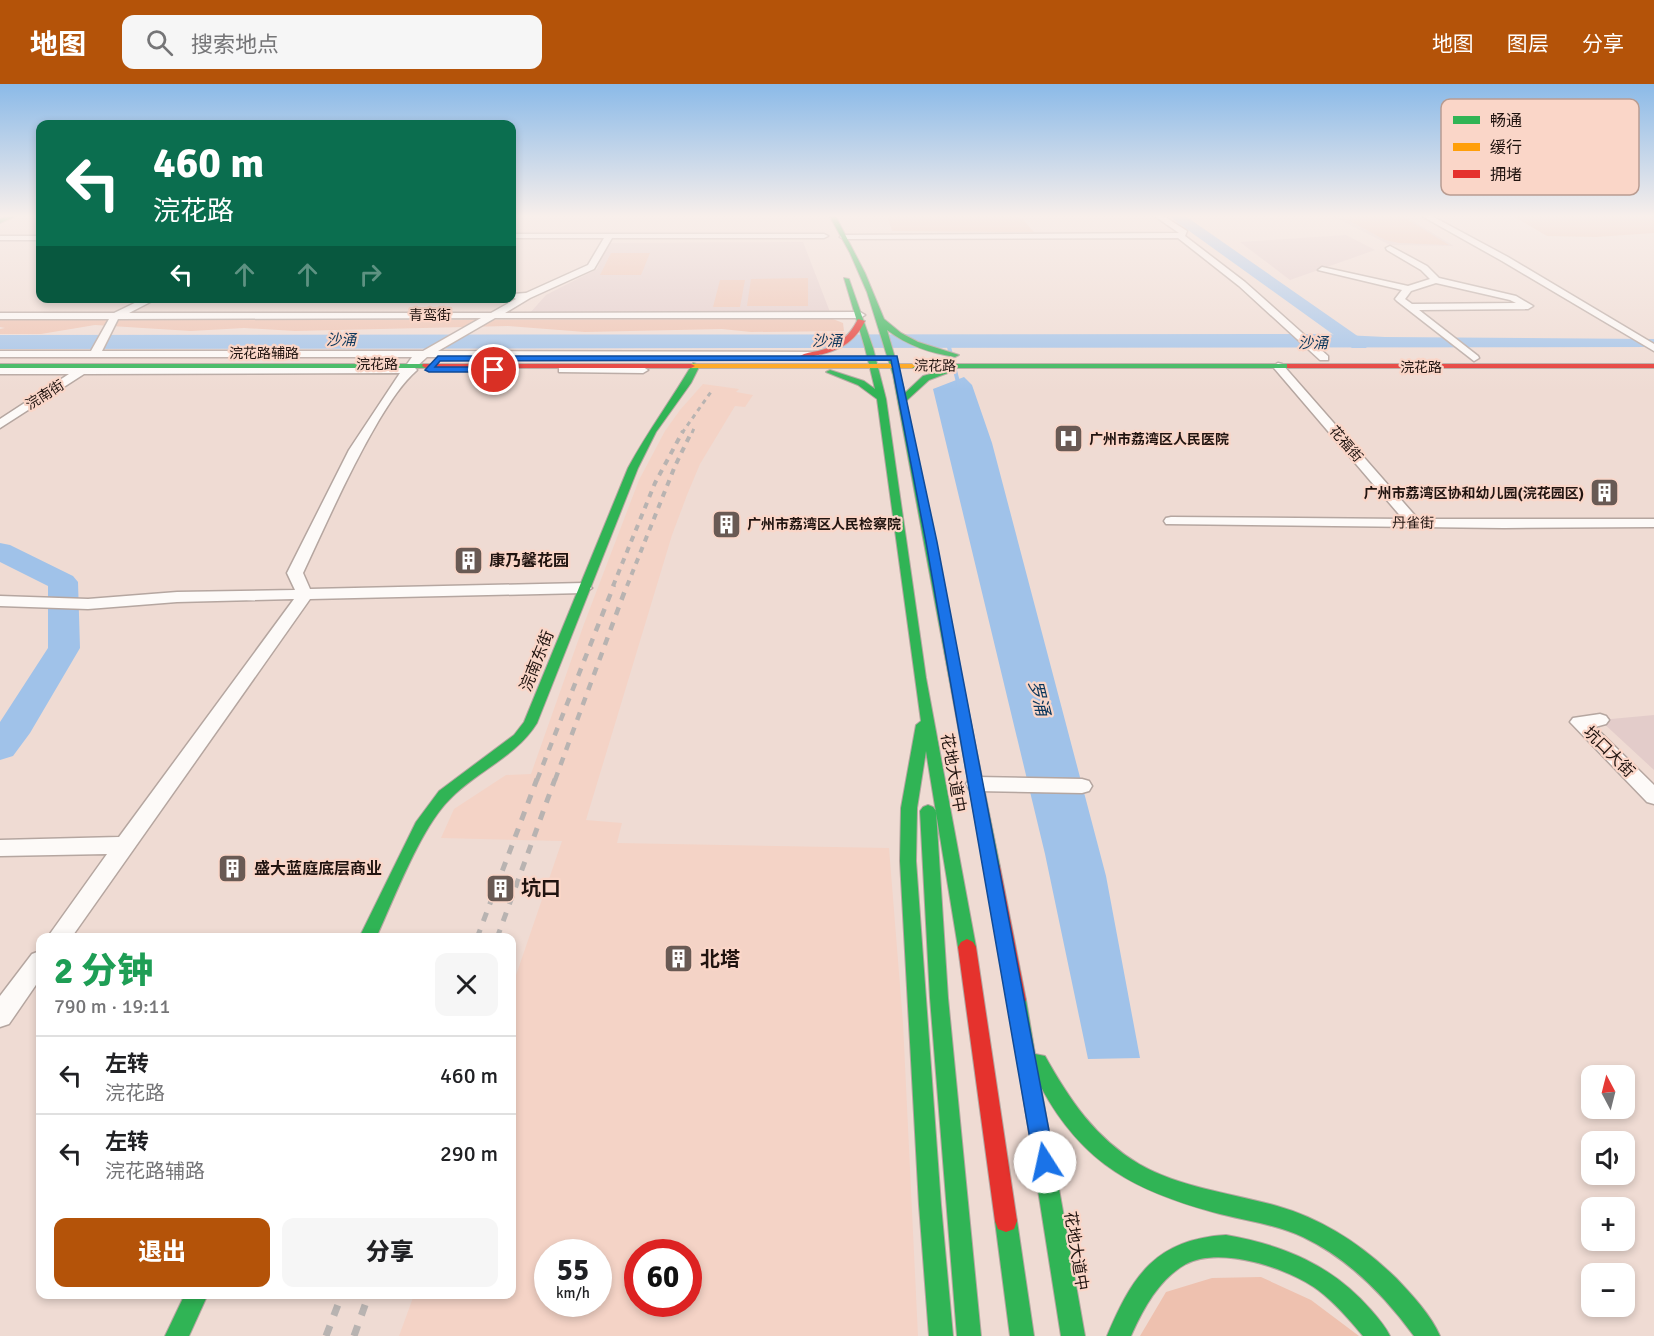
<!DOCTYPE html>
<html lang="zh">
<meta charset="utf-8">
<style>
:root{--surface:#fff;--page:#f6f6f6;--text:#202124;--muted:#757577;--line:#e0e0e0;--accent:#b45309}
body{margin:0;font-family:Signika,"Noto Sans SC",sans-serif;background:var(--page);color:var(--text);height:100vh;display:flex;flex-direction:column;font-size:22px;white-space:nowrap}
*{box-sizing:border-box;margin:0}
p{font-size:20px;color:var(--muted)}
.icon{flex:none;width:33px;height:33px;fill:none;stroke:currentColor;stroke-width:2;stroke-linecap:round;stroke-linejoin:round}
.map{position:relative;flex:1;overflow:hidden}
.side{position:absolute;left:36px;top:849px;width:480px;height:366px;display:flex;flex-direction:column;background:var(--surface);border-radius:12px;box-shadow:0 3px 9px #0003}
.side>*{flex:none}
.hud{position:absolute;left:36px;top:36px;width:480px;height:183px;border-radius:12px;box-shadow:0 3px 9px #0003;background:#0b6e4f;color:#fff;overflow:hidden}
.needle{width:39px;rotate:353deg}
.buttons{position:absolute;left:1581px;top:981px;display:grid;gap:12px}
.buttons a{display:grid;place-items:center;width:54px;height:54px;border-radius:12px;background:var(--surface);box-shadow:0 3px 9px #0003;font-size:30px}
.speed{position:absolute;left:534px;top:1155px;display:flex;gap:12px;font-size:30px;font-weight:700;text-align:center}
.speed>*{display:grid;place-content:center;width:78px;height:78px;border-radius:50%;background:var(--surface);box-shadow:0 3px 9px #0003;line-height:1}
.speed small{font-size:15px;font-weight:400}
.speed .limit{border:9px solid #d22;background:#fff;color:#111}
.pin{position:absolute;display:grid;place-items:center;width:51px;height:51px;color:#fff;margin:-26px;border:3px solid #fff;border-radius:50%;box-shadow:0 2px 6px #0007}
.me{position:absolute;width:66px;margin:-33px;rotate:350deg;stroke-linejoin:round;filter:drop-shadow(0 0 4px #0008)}
.turn{display:flex;align-items:center;gap:21px;height:126px;padding:0 18px;font-size:27px}
.turn .icon{width:78px;height:78px;stroke-width:2.5}
.turn b{display:block;font-size:42px;line-height:51px}
.lanes{display:flex;align-items:center;height:57px;padding:0 18px;background:#0003;justify-content:center;gap:30px;direction:ltr}
.lanes .off{opacity:.35}
.round{display:grid;place-items:center;flex:none;width:63px;height:63px;border-radius:12px;background:var(--page)}
.overview{display:flex;align-items:center;justify-content:space-between;height:102px;padding:0 18px}
h1{font-size:36px;font-weight:800;line-height:45px;color:#1e9e55}
.cta{display:flex;gap:12px;margin-top:auto;padding:12px 18px}
.cta a{flex:1;height:69px;border-radius:12px;background:var(--accent);color:#fff;font-size:24px;font-weight:800;line-height:69px;text-align:center}
.cta a+a{background:var(--page);color:var(--text)}
ul{padding:0;list-style:none}
li{display:flex;align-items:center;gap:18px;height:78px;padding:0 18px;border-top:2px solid var(--line)}
li div{flex:1}
li b{display:block;font-size:22px}
li em{font-style:normal}
header{display:flex;align-items:center;gap:36px;box-sizing:border-box;height:84px;padding:0 30px;background:var(--accent);color:#fff}
header strong{font-size:28px}
nav{display:flex;gap:33px;margin-inline-start:auto;font-size:21px}
.search{width:420px;height:54px;background:var(--page);display:flex;align-items:center;gap:15px;box-sizing:border-box;padding:0 21px;border-radius:12px;color:var(--muted);font-size:22px}
.map>svg:first-child{display:block}
.built{fill:#f4d3c6;fill-rule:evenodd}
.education{fill:#e3ccca}
.green{fill:#eec1af}
.water{fill:#a0c2e9}
.lines{fill:none;stroke-linecap:round;stroke-linejoin:round}
.stream{stroke:#a0c2e9;stroke-width:4}
.river{fill:#a0c2e9;fill-rule:evenodd}
.street-casing{stroke:#b5a6a0;stroke-width:3}
.fast-casing{stroke:#b5a6a0;stroke-width:2}
.slow-casing{stroke:#b5a6a0;stroke-width:2}
.jam-casing{stroke:#b5a6a0;stroke-width:2}
.street{fill:#fdfaf8;fill-rule:evenodd}
.fast{fill:#30b455;fill-rule:evenodd}
.slow{fill:#ff9f0a;fill-rule:evenodd}
.jam{fill:#e5322d;fill-rule:evenodd}
.rail-far4{stroke:#b8b3b1;stroke-width:3;stroke-dasharray:4.5 4.5;stroke-linecap:butt}
.rail-far3{stroke:#b8b3b1;stroke-width:4;stroke-dasharray:6 6;stroke-linecap:butt}
.rail-far2{stroke:#b8b3b1;stroke-width:4.5;stroke-dasharray:8 8;stroke-linecap:butt}
.rail-far1{stroke:#b8b3b1;stroke-width:5;stroke-dasharray:9 9;stroke-linecap:butt}
.rail{stroke:#b8b3b1;stroke-width:7;stroke-dasharray:11 11;stroke-linecap:butt}
.route{fill:#1a73e8;stroke:#114b97;stroke-width:1.5}
.labels{text-anchor:middle;dominant-baseline:central;stroke-width:4.5;stroke-linejoin:round;paint-order:stroke}
.far-street-label{font-size:14px;fill:#211410;stroke:#fad6c8}
.far-poi-label{font-size:14px;font-weight:bold;fill:#211410;stroke:#fad6c8;text-anchor:start}
.far-water-label{font-size:15px;font-style:italic;fill:#0c375c;stroke:#fad6c8}
.poi-label{font-size:16px;font-weight:bold;fill:#211410;stroke:#fad6c8;text-anchor:start}
.street-label{font-size:16px;fill:#211410;stroke:#fad6c8}
.water-label{font-size:18px;font-style:italic;fill:#0c375c;stroke:#fad6c8}
.near-poi-label{font-size:20px;font-weight:bold;fill:#211410;stroke:#fad6c8;text-anchor:start}
.key{fill:#fad6c8;stroke:#b99c91;stroke-width:1.5}
.key-label{font-size:16px;fill:#211410}
</style>
<header>
<strong>地图</strong>
<div class="search"><svg class="icon" aria-label="search" viewBox="0 0 24 24"><circle cx="10" cy="10" r="6"/><path d="M15 15l6 6"/></svg>搜索地点</div>
<nav><a>地图</a><a>图层</a><a>分享</a></nav>
</header>
<div class="map">
<svg width="1654" height="1252" viewBox="0 0 1654 1252">
<rect width="100%" height="100%" fill="#efdbd3"/>
<path class="built" d="M703,300L739,305L736,308L753,311L745,323L735,322L700,380L687,411L672,451L586,736L622,739L617,759L889,764L903,939L918,1252H399L414,1211L512,1210V903L562,757L441,754L454,725L506,691L531,690L584,540L639,396L665,347L680,326ZM548,1168H598V1220H548ZM638,1168H688V1220H638Z"/>
<path class="education" d="M1330,131H1403L1454,162L1390,161Z
M1346,151L1375,166L1290,196L1240,158Z
M803,158L830,228L529,230L546,211L597,185L608,159Z
M1654,631V686L1600,636Z"/>
<path class="green" d="M887,131H1019L1034,148L892,147Z
M1339,131H1400L1449,161L1399,159L1385,156Z
M1511,131H1654V149L1596,153L1547,152Z
M611,169H650L641,191H600Z
M808,194V222H747L751,195Z
M720,196H745L740,223H713Z
M833,235L843,239L844,247L751,248L722,245L585,248L508,242L295,247L244,244L191,247L95,241L41,250H0V245L5,244L0,243V236Z
M1261,1193L1311,1216L1359,1252H1140L1166,1208L1212,1194Z"/>
<path class="water" d="M1324,250L1385,253L1654,255V263L0,265V251Z
M964,293L972,301L992,359L1106,792L1140,974L1088,975L1045,770L933,305Z"/>
<g class="lines">
<path class="stream" d="M948,259L959,302"/>
<path class="river" d="M1167,131H1184L1369,260L1366,264H1352Z
M0,459L10,461L73,492L78,498L80,564L30,649L13,672L0,676V638L48,564V502L0,478Z"/>
<defs>
<path id="street" d="M1153,131H1162L1187,147L1185,152L1245,198L1328,272V276H1320L1239,202L1178,154L844,155L840,153L844,151L1179,149Z
M1420,131H1430L1508,173L1654,260V267L1502,177Z
M512,150H824L828,152L824,154H612L594,185L530,214L505,229L860,228L865,231L860,234H495L438,267L820,268L821,270L816,273H427L415,284L417,286C402,299 390,318 379,336C350,385 327,438 303,489L310,505L584,499L592,504L584,509L310,515L71,854H47L107,770L0,772V756L119,753L294,515L177,518L88,525L0,522V512L88,515L177,508L295,506L287,489L349,366L400,289L84,290L0,344V335L69,290H0V284L405,283L412,273H0V267H91L109,235H0V229H114L145,214H158L129,229H491L516,215L512,212L513,210L526,209L588,181L604,154H512ZM481,234L423,267H102L118,235Z
M0,152H40V156H0Z
M1390,162L1427,182L1439,194L1516,212L1533,222L1528,225L1419,226L1478,272L1479,274L1474,277L1397,217L1395,215L1402,206L1318,186L1322,183L1408,202L1430,195L1421,186L1387,166L1386,164ZM1436,199L1510,216L1516,219L1412,220L1405,215L1411,207Z
M1278,279L1282,280L1418,435H1654V443L1504,444L1166,440L1164,437L1166,434L1171,433L1403,435L1274,284L1273,282Z
M563,283H643L648,286L643,289L559,288V284Z
M1600,630L1606,632L1609,636L1606,640L1595,643L1654,701V720L1647,718L1570,638L1573,634Z
M976,693L1082,695L1089,697L1092,702L1089,707L1082,709L976,707L969,705L966,700L969,695Z
M40,867V895L9,940L0,943V912L32,870Z"/>
<path id="fast" d="M9,131H18L0,139V135Z
M829,131H835L865,189L884,235L901,249L918,258L959,271L955,273C930,269 908,262 887,246L905,309L923,292L949,285L953,287L929,296L906,317L1000,783L998,788L992,789L986,788L984,783L893,291L867,208L850,169Z
M844,194L849,195L873,264L886,315L926,594L976,863L973,868L967,871L961,868L958,863L926,667L917,724L916,777L941,1121L953,1252H929L919,1121L900,777L901,724L916,641L921,637L877,315L858,301L826,288L830,286L864,297L875,305L865,264Z
M693,279L700,281L691,299L656,348L638,384L537,639C516,673 477,687 450,715C421,743 394,815 376,854H359L416,738L439,707L514,651L524,638L628,384C648,347 672,315 693,279Z
M0,280H426L430,282L426,284H0Z
M909,280H1290L1294,282L1290,284H909Z
M928,721L933,723L936,727L948,914L981,1252H957L930,914L920,727L923,723Z
M1017,908L1023,910L1026,916L1035,970L1045,972C1069,1015 1095,1054 1139,1080C1181,1104 1231,1109 1277,1122C1323,1135 1362,1161 1396,1194C1412,1211 1431,1231 1440,1252H1414C1384,1211 1349,1175 1303,1153C1277,1141 1248,1137 1220,1130C1137,1108 1083,1081 1041,1003L1085,1252H1061L1008,916L1011,910Z
M1006,1126L1014,1129L1017,1137L1034,1252H1010L995,1137L998,1129Z
M1226,1151C1283,1161 1332,1181 1371,1226C1378,1234 1385,1242 1390,1252H1363C1349,1235 1335,1219 1318,1206C1288,1184 1221,1162 1186,1180C1159,1195 1143,1225 1131,1252H1107C1132,1192 1156,1155 1226,1151Z
M185,1210H208L189,1252H165Z"/>
<path id="slow" d="M688,280H912L916,282L912,284H691L687,282Z"/>
<path id="jam" d="M858,235L865,237C852,264 831,269 804,274L800,272C805,269 812,268 818,267C838,262 849,253 858,235Z
M423,280H691L695,282L691,284H426L422,282Z
M1287,280H1654V284H1287Z
M992,777L998,778L1000,783L1026,916L1023,922L1017,924L1011,922L1008,916L984,783L986,778Z
M967,855L973,858L976,863L1017,1137L1014,1145L1006,1148L998,1145L995,1137L958,863L961,858Z"/>
</defs>
<use href="#street" class="street-casing"/>
<use href="#fast" class="fast-casing"/>
<use href="#slow" class="slow-casing"/>
<use href="#jam" class="jam-casing"/>
<use href="#street" class="street"/>
<use href="#fast" class="fast"/>
<use href="#slow" class="slow"/>
<use href="#jam" class="jam"/>
<path class="rail-far4" d="M682,349L713,305
M692,349L695,342"/>
<path class="rail-far3" d="M613,502L655,399L683,347
M627,502L675,382L692,347"/>
<path class="rail-far2" d="M537,696L614,501
M555,696L627,501"/>
<path class="rail-far1" d="M477,854L537,695
M497,854L555,695"/>
<path class="rail" d="M326,1252L342,1210
M354,1252L369,1210"/>
</g>
<linearGradient id="sky" x2="0" y2="1"><stop stop-color="#8bbae8"/><stop offset="0.43" stop-color="#f8efeb"/><stop offset="1" stop-color="#f8efeb" stop-opacity="0"/></linearGradient>
<rect width="1654" height="307" fill="url(#sky)"/>
<path class="route" d="M897,272L937,458L1055,1078L1052,1085L1045,1088L1038,1085L1034,1078L926,458L891,276L440,277L435,283H494L498,286L494,288H429L425,286L438,272Z"/>
<defs>
<symbol id="hospital-square" viewBox="-11 -11 22 22"><rect x="-9" y="-9" width="18" height="18" rx="4" fill="#695a54" stroke="#fad6c8"/><path d="M-5-5h3v3.5h4V-5h3V5h-3V1.5h-4V5h-3Z" fill="#fff"/></symbol>
<symbol id="building-square" viewBox="-11 -11 22 22"><rect x="-9" y="-9" width="18" height="18" rx="4" fill="#695a54" stroke="#fad6c8"/><path d="M-4-6H4V6H1V3H-1V6H-4ZM-2.5-4.3h1.7v1.8h-1.7ZM.8-4.3h1.7v1.8H.8ZM-2.5-1h1.7V.8h-1.7ZM.8-1h1.7V.8H.8Z" fill="#fff"/></symbol>
</defs>
<g fill-rule="evenodd">
<use href="#hospital-square" x="1052" y="338" width="33" height="33"/>
<use href="#building-square" x="1588" y="392" width="33" height="33"/>
<use href="#building-square" x="710" y="424" width="33" height="33"/>
<use href="#building-square" x="452" y="460" width="33" height="33"/>
<use href="#building-square" x="216" y="768" width="33" height="33"/>
<use href="#building-square" x="484" y="788" width="33" height="33"/>
<use href="#building-square" x="662" y="858" width="33" height="33"/>
</g>
<g class="labels">
<g class="far-street-label">
<text x="430" y="231">青鸾街</text>
<text x="264" y="269">浣花路辅路</text>
<text x="377" y="280">浣花路</text>
<text transform="translate(935 282) rotate(1)">浣花路</text>
<text x="1421" y="283">浣花路</text>
<text transform="translate(45 311) rotate(-32)">浣南街</text>
<text transform="translate(1346 360) rotate(49)">花福街</text>
<text transform="translate(1413 439) rotate(1)">丹雀街</text>
</g>
<g class="far-poi-label">
<text x="1089" y="355">广州市荔湾区人民医院</text>
<text x="1584" y="409" text-anchor="end">广州市荔湾区协和幼儿园(浣花园区)</text>
<text x="747" y="440">广州市荔湾区人民检察院</text>
</g>
<g class="far-water-label">
<text x="341" y="256">沙涌</text>
<text x="827" y="257">沙涌</text>
<text x="1313" y="259">沙涌</text>
</g>
<g class="poi-label">
<text x="489" y="477">康乃馨花园</text>
<text x="254" y="785">盛大蓝庭底层商业</text>
</g>
<g class="street-label">
<text transform="translate(537 577) rotate(-68)">浣南东街</text>
<text transform="translate(1609 668) rotate(45)">坑口大街</text>
<text transform="translate(953 689) rotate(80)">花地大道中</text>
<text transform="translate(1076 1167) rotate(81)">花地大道中</text>
</g>
<g class="water-label">
<text transform="translate(1039 614) rotate(76)">罗涌</text>
</g>
<g class="near-poi-label">
<text x="521" y="804">坑口</text>
<text x="700" y="875">北塔</text>
</g>
</g>
<rect x="1441" y="15" width="198" height="96" rx="9" class="key"/>
<rect x="1453" y="32" width="27" height="8" fill="#30b455"/>
<rect x="1453" y="59" width="27" height="8" fill="#ff9f0a"/>
<rect x="1453" y="86" width="27" height="8" fill="#e5322d"/>
<g class="key-label">
<text x="1490" y="42">畅通</text>
<text x="1490" y="69">缓行</text>
<text x="1490" y="96">拥堵</text>
</g>
</svg>
<div class="buttons">
<a><svg class="needle" viewBox="-14 -14 28 28"><path d="M0-13l5 13h-10z" fill="#e53935"/><path d="M0 13l5-13h-10z" fill="#757577"/></svg></a>
<a><svg class="icon" aria-label="sound" viewBox="0 0 24 24"><path d="M4 9h4l5-4v14l-5-4H4zM17 9q2 3 0 6"/></svg></a>
<a>+</a>
<a>−</a>
</div>
<div class="speed"><div>55<small>km/h</small></div><div class="limit">60</div></div>
<div class="pin" style="left:494px;top:286px;background:#d93025"><svg class="icon" aria-label="arrive" viewBox="0 0 24 24"><path d="M6 21V4h12l-3 4 3 4H6"/></svg></div>
<svg class="me" style="left:1045px;top:1078px" viewBox="-20 -20 40 40"><circle r="19" fill="#fff"/><path d="M0-13L10 11 0 6-10 11z" fill="#1a73e8"/></svg>
<div class="hud">
<div class="turn"><svg class="icon" aria-label="left" viewBox="0 0 24 24"><path d="M17 20v-9H6M10 6l-5 5 5 5"/></svg><div><b>460 m</b>浣花路</div></div>
<div class="lanes"><svg class="icon" aria-label="left" viewBox="0 0 24 24"><path d="M17 20v-9H6M10 6l-5 5 5 5"/></svg><svg class="icon off" aria-label="ahead" viewBox="0 0 24 24"><path d="M12 20V5M6 11l6-6 6 6"/></svg><svg class="icon off" aria-label="ahead" viewBox="0 0 24 24"><path d="M12 20V5M6 11l6-6 6 6"/></svg><svg class="icon off" aria-label="right" viewBox="0 0 24 24"><path d="M7 20v-9h11M14 6l5 5-5 5"/></svg></div>
</div>
<section class="side">
<div class="overview"><div><h1>2 分钟</h1><p>790 m · 19:11</p></div><a class="round"><svg class="icon" aria-label="close" viewBox="0 0 24 24"><path d="M6 6l12 12M18 6L6 18"/></svg></a></div>
<ul>
<li><svg class="icon" aria-label="left" viewBox="0 0 24 24"><path d="M17 20v-9H6M10 6l-5 5 5 5"/></svg><div><b>左转</b><p>浣花路</p></div><em>460 m</em></li>
<li><svg class="icon" aria-label="left" viewBox="0 0 24 24"><path d="M17 20v-9H6M10 6l-5 5 5 5"/></svg><div><b>左转</b><p>浣花路辅路</p></div><em>290 m</em></li>
</ul>
<div class="cta"><a>退出</a><a>分享</a></div>
</section>
</div>
